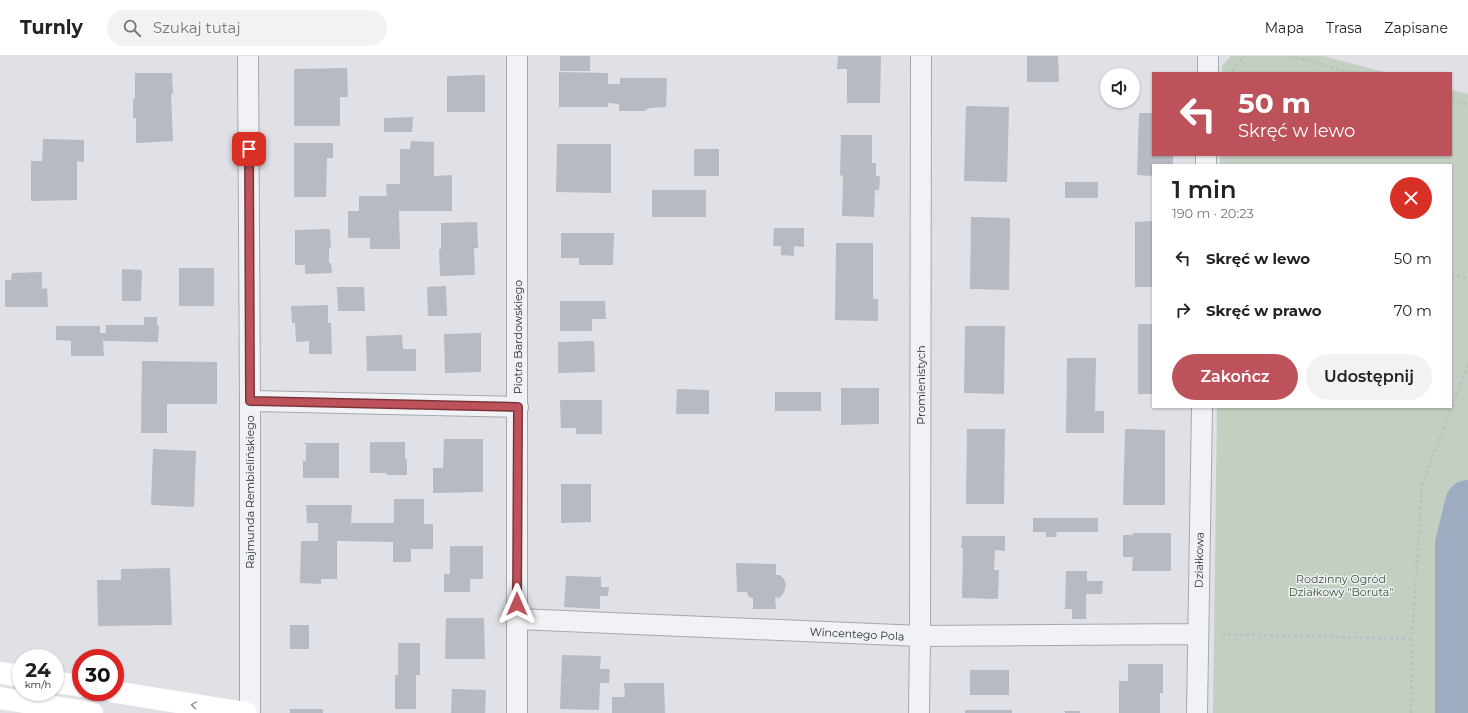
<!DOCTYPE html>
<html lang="pl">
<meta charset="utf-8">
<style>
:root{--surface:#fff;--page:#f2f2f2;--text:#222;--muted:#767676;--line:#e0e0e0;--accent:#bd525a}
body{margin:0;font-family:Montserrat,sans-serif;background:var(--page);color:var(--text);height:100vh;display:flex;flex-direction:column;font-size:15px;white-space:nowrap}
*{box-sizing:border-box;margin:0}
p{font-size:13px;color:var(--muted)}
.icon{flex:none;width:22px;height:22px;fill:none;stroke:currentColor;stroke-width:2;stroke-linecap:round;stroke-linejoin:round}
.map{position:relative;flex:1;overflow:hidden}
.drawer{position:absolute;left:1152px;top:108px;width:300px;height:244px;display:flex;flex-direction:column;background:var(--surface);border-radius:0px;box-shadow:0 1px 3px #0004}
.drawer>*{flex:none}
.hud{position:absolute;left:1152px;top:16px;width:300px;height:84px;border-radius:0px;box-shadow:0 1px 3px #0004;background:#bd525a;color:#fff;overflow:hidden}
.tools{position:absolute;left:1100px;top:12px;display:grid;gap:8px}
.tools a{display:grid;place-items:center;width:40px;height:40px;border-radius:50%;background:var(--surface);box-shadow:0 1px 3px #0004;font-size:20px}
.speed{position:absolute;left:12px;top:593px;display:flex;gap:8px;font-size:20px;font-weight:700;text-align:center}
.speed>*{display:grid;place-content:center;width:52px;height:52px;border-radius:50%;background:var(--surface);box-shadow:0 1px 3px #0004;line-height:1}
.speed small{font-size:10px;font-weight:400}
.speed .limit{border:6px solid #d22;background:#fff;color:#111}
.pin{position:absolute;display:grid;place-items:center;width:34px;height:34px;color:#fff;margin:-17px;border-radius:8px;box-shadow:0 2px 6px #0006}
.me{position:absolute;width:44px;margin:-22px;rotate:0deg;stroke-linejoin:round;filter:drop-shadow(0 0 3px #0008)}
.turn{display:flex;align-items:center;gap:14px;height:84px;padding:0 20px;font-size:18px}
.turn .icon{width:52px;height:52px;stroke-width:2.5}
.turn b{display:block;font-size:28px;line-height:34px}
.round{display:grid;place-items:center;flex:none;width:42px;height:42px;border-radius:21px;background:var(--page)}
.head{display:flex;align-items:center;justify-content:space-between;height:68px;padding:0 20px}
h1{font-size:24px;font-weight:600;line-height:30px}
.primary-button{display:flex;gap:8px;margin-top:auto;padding:8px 20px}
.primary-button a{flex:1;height:46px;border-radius:24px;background:var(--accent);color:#fff;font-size:16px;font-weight:600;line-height:46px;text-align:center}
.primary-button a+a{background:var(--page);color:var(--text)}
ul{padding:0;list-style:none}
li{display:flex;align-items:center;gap:12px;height:52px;padding:0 20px}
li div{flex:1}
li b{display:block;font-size:15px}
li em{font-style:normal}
header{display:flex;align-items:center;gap:24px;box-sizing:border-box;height:56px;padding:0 20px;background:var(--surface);border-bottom:1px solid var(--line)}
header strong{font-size:19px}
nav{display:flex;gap:22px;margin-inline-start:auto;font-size:14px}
.search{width:280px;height:36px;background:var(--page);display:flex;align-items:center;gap:10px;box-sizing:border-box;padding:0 14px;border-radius:22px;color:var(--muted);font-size:15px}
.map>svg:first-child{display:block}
.green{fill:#c3cfc1}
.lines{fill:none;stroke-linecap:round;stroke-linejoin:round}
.river{stroke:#9eacc2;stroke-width:46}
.building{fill:#b6bac2}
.street-casing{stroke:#a5a8af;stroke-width:22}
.path{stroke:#bdbfc5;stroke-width:2.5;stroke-dasharray:3 3;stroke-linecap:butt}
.street{stroke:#f1f2f5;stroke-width:20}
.secondary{stroke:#fff;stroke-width:22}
.oneway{stroke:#94979d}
.route-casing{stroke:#7b353a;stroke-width:10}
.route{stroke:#bd525a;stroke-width:7}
.labels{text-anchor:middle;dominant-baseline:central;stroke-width:3;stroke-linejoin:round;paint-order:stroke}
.street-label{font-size:11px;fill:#2a2f3b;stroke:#eef0f4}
.park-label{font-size:11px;fill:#3c5539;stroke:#eef0f4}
</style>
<header>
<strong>Turnly</strong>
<div class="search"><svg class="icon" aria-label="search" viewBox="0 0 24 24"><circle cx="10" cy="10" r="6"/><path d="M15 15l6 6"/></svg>Szukaj tutaj</div>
<nav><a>Mapa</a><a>Trasa</a><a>Zapisane</a></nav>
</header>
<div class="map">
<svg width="1468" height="657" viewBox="0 0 1468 657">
<rect width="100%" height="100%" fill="#dfe1e6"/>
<path class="green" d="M1231,0H1323L1388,17H1222V10Z
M1451,34L1468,38V657H1213L1217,351H1451V109H1220V99H1451Z"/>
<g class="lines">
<path class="river" d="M1458,657V488L1468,447"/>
</g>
<path class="building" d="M560,0H590V15H560Z
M838,0H881L880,47H847V13H837Z
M1027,0H1058L1059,26H1027Z
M347,12L348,41H340V70H294V13Z
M559,16L608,17V28H620V22H667L666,51L649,52L645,55H619V48L608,47V51H559Z
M135,17H172L173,38H171L173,85L136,87V62H133V43H135Z
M485,19V56H447V20Z
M966,50L1009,51L1007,126L964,125Z
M1139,57H1153V99H1173V109H1153V120L1137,119Z
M413,61L412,76H384V62Z
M841,79H872V107H876V120H880L879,134H875L874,161L842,160L843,120L840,119Z
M43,83L84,84V106L77,105V144L31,145V105H42Z
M411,85L434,86V120L452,119V155H399L400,193H370V182H348V155H359V140H387L386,128H400V93H410Z
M294,87H333V102H327L326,141H294Z
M557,88H611V137L556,136Z
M694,93H719V120H694Z
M1065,126H1098V142H1065Z
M652,134H706V161H652Z
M971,161L1010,162L1009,234L970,233Z
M1153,165V231H1135V166Z
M477,166L478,192H474L475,219L440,220L439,193H441V167Z
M774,172H804V191L794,190V200L781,199V190H773Z
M330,173L331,192H329V207H331L332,217L305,218V209H295V174Z
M561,177H614L613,209H579V202H561Z
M836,187H873V243H878V265L835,264Z
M179,212H214V250H179Z
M122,213L142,214L141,245H122Z
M42,216V233L47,232L48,251H5V224H11L12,217Z
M446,230L447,260H428L427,231Z
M337,231H364L365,255H338Z
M560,245H605L606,263H592V275H560Z
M328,249V267H331L332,298H309V285L296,286L295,267H292L291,250Z
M144,261H157V269H159L158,286L103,285L104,300H71V285L56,284V270H100V277H106V269H144Z
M1138,268H1153V338H1138Z
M965,270H1005L1004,338L964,337Z
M481,277V316L445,317L444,278Z
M402,279L403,293H416V315H367L366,280Z
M594,285L595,316L558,317V286Z
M1067,302H1096L1095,355H1104V377H1066Z
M142,305L217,306V348H167V377H141Z
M841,332H879V368L841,369Z
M677,333L709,334V358H676Z
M775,336H821V355H775Z
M560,344H602V378H576V372H561Z
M967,373H1005L1004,448H966Z
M1125,373L1165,374V449H1123Z
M444,383H483V436L433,437V412H443Z
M370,386H405V403H407V419H387L386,417H370Z
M303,387H339V422H303V405H306V388H303Z
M153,393L196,395L194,451L151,449Z
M561,428H591V466L561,467Z
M394,443H424V468H433V493H411V506H393V486L337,485V523H321V528L300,527L301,485H318V467H307L306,449H352L351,467H394Z
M1033,462H1098V476H1056L1057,481H1046V476H1033Z
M1133,477H1171V515H1132L1133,501H1123V479H1133Z
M962,480H1005V495L995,494L994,514H999L998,543L962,542L963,492H961Z
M450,490H483V523H470V536H444V518H450Z
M736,507L776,508V519H780L784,523L786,528L785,533L783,538L779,542L775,541L776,553H753V542L749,541L747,536H737Z
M170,512L172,569L98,570L97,524H121V513Z
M1066,515H1087V525H1103L1102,538H1086V563H1072V553H1065Z
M566,520L601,521V531H609L608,540H600V553L564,551Z
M446,562H484L485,603H445Z
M290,569H309V593H290Z
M398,587H420V619H416V653H395V619H398Z
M562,599L601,600L600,613H610L609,627H600L599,654L560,653Z
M1128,608H1163V637H1160V657H1119V625H1128Z
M970,614H1009V639H970Z
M624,627H664L665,657H612V641H625Z
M452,633L486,634L485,657H451Z
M290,653H323V657H290Z
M965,654H1012V657H965Z
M1065,655H1080V657H1065Z"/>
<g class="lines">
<defs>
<path id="street" d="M248,0L250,345V657
M517,0V657
M1208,17V0
M1206,109V99
M250,345L518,351
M517,563L920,580L1198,578
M919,657L920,580L921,0
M1197,657L1202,351"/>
</defs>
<use href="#street" class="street-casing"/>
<path class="path" d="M1290,0L1352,17
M1232,15L1244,0
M1451,44L1468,49
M1451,218L1468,223
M1222,578L1412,583
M1411,657L1412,583L1422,429L1468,308"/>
<use href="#street" class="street"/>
<path class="secondary" d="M0,617L21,620
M55,626L81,630
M115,636L246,657
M0,642L92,657"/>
</g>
<defs><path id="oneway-chevron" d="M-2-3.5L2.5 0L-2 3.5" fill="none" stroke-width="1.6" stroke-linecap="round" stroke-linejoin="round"/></defs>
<use class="oneway" href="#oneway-chevron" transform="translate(194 649) rotate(-171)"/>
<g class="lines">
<defs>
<path id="route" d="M249,93L250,345L518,351L517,548"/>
</defs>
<use href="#route" class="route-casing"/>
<use href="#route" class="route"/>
</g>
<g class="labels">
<g class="street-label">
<text transform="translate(518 281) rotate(-90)">Piotra Bardowskiego</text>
<text transform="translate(921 329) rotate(-90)">Promienistych</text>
<text transform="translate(250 436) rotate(-90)">Rajmunda Rembielińskiego</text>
<text transform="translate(1199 504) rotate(-89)">Działkowa</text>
<text transform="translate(857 578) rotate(3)">Wincentego Pola</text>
</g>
<g class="park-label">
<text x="1341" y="523">Rodzinny Ogród<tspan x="1341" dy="13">Działkowy "Boruta"</tspan></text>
</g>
</g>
</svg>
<div class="tools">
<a><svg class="icon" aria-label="sound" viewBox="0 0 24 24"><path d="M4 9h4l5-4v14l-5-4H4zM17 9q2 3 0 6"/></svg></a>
</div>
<div class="speed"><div>24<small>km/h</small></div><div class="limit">30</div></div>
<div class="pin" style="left:249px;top:93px;background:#d93025"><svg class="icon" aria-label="arrive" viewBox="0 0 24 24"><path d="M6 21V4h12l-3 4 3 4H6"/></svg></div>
<svg class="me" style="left:517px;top:548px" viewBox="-20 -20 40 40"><path d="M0-17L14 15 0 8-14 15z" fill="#bd525a" stroke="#fff" stroke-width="4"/></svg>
<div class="hud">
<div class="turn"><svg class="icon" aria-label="left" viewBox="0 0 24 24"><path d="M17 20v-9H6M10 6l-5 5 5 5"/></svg><div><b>50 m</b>Skręć w lewo</div></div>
</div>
<section class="drawer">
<div class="head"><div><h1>1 min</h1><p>190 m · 20:23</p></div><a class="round" style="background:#d93025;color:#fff"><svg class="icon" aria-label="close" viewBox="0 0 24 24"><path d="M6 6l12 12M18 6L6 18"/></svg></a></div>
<ul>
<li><svg class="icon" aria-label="left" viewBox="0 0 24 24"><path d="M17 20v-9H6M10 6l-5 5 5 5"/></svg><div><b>Skręć w lewo</b></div><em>50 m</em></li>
<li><svg class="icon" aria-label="right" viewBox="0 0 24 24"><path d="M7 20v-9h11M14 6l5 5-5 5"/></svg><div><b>Skręć w prawo</b></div><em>70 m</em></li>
</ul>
<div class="primary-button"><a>Zakończ</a><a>Udostępnij</a></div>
</section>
</div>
